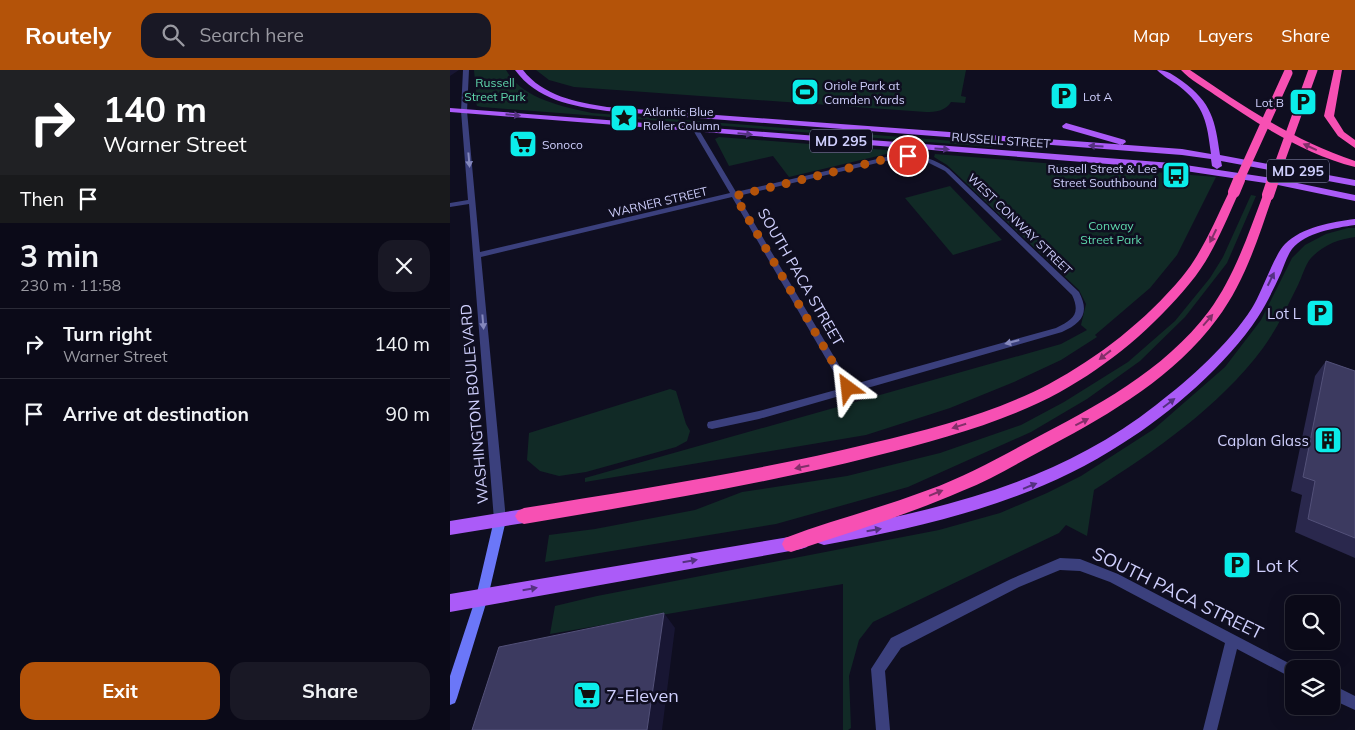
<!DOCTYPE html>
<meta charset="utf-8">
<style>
:root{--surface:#0b0a18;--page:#191825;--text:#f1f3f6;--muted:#9a9aa2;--line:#2b2b37;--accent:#b45309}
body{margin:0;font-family:Mulish,sans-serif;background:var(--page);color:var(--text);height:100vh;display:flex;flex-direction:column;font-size:19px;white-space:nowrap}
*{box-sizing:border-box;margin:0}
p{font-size:16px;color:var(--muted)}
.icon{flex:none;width:28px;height:28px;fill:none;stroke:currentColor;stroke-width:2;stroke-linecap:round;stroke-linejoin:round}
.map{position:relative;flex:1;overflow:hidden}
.side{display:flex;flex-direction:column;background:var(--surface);width:450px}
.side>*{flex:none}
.hud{background:#202124;color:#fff;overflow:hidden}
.fabs{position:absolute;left:835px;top:525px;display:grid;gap:10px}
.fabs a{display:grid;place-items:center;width:55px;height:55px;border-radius:10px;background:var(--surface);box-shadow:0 5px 20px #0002,0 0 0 1px var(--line);font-size:25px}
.pin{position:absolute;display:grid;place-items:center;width:42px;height:42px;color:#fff;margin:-21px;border:2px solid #fff;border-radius:50%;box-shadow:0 1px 5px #0007}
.me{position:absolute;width:55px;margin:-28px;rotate:330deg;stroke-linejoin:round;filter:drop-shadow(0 0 4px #0008)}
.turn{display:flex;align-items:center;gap:18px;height:105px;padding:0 20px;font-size:22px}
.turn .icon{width:65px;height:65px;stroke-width:2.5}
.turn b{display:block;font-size:35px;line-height:42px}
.then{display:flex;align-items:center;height:48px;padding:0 20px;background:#0003;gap:10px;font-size:19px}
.round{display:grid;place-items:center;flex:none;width:52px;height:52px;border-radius:15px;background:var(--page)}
.head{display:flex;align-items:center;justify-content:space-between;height:85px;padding:0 20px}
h1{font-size:30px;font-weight:700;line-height:38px}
.action{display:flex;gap:10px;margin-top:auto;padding:10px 20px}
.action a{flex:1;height:58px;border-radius:15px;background:var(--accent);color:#fff;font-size:20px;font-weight:700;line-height:58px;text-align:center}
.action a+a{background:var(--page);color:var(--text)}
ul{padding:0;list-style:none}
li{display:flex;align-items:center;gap:15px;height:70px;padding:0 20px;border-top:1px solid var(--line)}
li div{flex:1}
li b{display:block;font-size:19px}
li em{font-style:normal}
header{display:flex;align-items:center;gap:30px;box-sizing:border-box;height:70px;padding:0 25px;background:var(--accent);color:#fff}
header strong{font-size:24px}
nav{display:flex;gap:28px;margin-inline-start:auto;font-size:18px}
.search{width:350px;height:45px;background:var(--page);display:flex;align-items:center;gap:12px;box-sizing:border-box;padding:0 18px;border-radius:15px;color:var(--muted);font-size:19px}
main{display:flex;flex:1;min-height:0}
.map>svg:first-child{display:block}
.green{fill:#112a26}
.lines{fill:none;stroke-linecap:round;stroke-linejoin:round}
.minor{fill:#3b407d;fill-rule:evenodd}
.secondary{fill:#6b77f8;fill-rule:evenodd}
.primary{fill:#ab5bf8;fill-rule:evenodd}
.motorway{fill:#f750b3;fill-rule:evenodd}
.motorway-bridge-far1{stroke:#f750b3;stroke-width:9}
.motorway-bridge{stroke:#f750b3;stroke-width:12}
.wall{fill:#2a284d}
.shaded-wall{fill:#181633}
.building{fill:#3c3a60;stroke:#535179}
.oneway{fill:#553181}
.oneway2{fill:#832f6a}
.oneway3{fill:#8588bd}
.route{stroke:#b45309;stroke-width:9;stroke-dasharray:0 16.2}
.labels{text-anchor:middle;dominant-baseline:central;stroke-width:5;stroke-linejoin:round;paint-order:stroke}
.far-park-label{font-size:12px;fill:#5fd9ad;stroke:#0f0e20}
.far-poi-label{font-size:12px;fill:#cfcffd;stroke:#0f0e20;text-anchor:start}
.far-street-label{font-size:12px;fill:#cfcffd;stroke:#0f0e20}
.shield{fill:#0f0e20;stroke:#9595bb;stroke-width:1}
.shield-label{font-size:14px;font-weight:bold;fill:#cfcffd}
.street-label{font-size:15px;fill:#cfcffd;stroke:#0f0e20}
.poi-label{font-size:15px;fill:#cfcffd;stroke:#0f0e20;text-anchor:end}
.near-poi-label{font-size:18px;fill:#cfcffd;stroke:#0f0e20;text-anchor:start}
.near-street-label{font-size:18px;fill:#cfcffd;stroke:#0f0e20}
</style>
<header>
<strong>Routely</strong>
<div class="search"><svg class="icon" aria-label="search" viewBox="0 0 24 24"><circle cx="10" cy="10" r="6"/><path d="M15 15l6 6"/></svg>Search here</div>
<nav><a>Map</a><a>Layers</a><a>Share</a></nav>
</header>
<main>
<section class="side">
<div class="hud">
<div class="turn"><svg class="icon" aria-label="right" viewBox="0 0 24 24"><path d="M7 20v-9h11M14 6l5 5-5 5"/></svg><div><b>140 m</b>Warner Street</div></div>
<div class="then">Then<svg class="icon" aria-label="arrive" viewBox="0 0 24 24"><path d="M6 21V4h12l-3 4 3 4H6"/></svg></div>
</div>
<div class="head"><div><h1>3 min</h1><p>230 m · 11:58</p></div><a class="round"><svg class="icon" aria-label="close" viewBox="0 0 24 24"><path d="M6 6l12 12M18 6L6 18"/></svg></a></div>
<ul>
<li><svg class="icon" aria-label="right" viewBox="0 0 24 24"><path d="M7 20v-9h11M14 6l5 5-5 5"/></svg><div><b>Turn right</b><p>Warner Street</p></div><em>140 m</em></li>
<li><svg class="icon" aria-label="arrive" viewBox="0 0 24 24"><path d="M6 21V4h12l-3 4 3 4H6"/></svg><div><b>Arrive at destination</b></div><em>90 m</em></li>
</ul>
<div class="action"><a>Exit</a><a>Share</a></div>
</section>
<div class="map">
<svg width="905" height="660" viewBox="0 0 905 660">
<rect width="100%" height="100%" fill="#0f0e20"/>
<path class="green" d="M24,0H56C73,29 111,36 142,43L543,74L542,77L32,37L27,36L23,22L26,21Z
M86,0H516L511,26L516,27L515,33L501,32C496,41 485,42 476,42L124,17L99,10Z
M269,67L449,81L339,107L323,86L279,96L265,69Z
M485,84L766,107L727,185L700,218L645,265L647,267L611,290L564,312L500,338L416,365L135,412V408L611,274L637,260L631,255L636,234L629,220L497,95L484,87Z
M500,116L552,170L503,185L455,128Z
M801,125L806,126L777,193L735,247L690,291L637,329L581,362L458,417L326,454L95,492L99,465L145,459L245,440L292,422L397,406L490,383L571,355L614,332L678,292L725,251L760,208L773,187Z
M898,158H905V167C889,169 873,175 861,188C855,195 852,207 848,215C837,237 827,259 813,278C769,337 705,381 644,420L637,466L616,455L609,463L423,552L409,570L399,606L401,658L398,660H393V514L100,564L105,536L147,526L489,460L550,443L597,423L631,406L704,359L775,297L811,250L842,188L855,175L876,164Z
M220,319L226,321L236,354L240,361L237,371L226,377L136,402L109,406L90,401L77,390L79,363Z"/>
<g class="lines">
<path class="minor" d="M13,0H19L17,41L30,182L280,123L243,60L246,58L249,60L286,122L440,86C462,83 481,86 499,99L629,222C640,243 632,253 612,262L309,349L262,359L258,358L257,355L258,352L309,341L393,318L282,127L31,187L56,450L54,454L50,455L46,454L44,450L19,134L0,137V133L18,130L11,41ZM455,88L475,91L495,101L622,225C631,244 623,250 606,258L401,315L288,126L440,90Z
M610,488L630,489L668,504L850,599H844V609L787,579L767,660H753L775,573L660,512L630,501L610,500L569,517L451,578L435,601L440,660H426L421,599L441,568L561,509Z
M881,614L905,626V640L881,629Z"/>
<path class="secondary" d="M50,445L54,446L56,450L38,527L7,628L5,633L0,635V606L26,527L44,450L46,446Z"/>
<path class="primary" d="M65,0H73C93,26 126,32 157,37L732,79L761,84C757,53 755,36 729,16C722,11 713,6 707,0C718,0 723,5 732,11C762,33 765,50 770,85L905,110V116L771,91L772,96L767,99L762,96L761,89L732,85L157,41C122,36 87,30 65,0Z
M0,38L722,93L828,109L905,125V131L828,115L722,99L0,42Z
M616,53L675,70L676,72L672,75L613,58L612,56Z
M905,149V155C885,158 856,162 842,179C837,186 834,196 831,203C824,218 817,233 808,247C778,293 720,344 673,373C583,432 478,456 374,475L368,473L366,468L368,463L374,461C494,439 608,412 706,335C741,308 778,275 802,238C812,222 824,185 835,174C852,157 882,152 905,149Z
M74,439L80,441L82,446L80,451L74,453L0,465V451Z
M351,465L357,467L359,472L357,477L351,479L0,542V524Z"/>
<path class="motorway" d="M731,0H740C793,36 844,71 905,91V97C854,84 808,54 765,25C754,17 740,10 731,0Z
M884,0H892L884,46L894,62L905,70V78L888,66L874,46Z
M784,119L789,122C775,153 762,187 740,213C704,257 659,295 610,322C553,353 488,370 425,386C310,415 192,434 74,454L68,451L65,446L68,441L74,438C191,419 307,401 422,373C482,359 544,343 599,314C649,287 695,251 732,207C752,183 765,151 779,122Z
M818,122L823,125C808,168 795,212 767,249C725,306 662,343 600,376C571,391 543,409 512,421C457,445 398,463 341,482L335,480L332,474L335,468C382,450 431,438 478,420C514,407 546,389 580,371C645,337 714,301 759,241C784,207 798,165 813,125Z"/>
<path class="motorway-bridge-far1" d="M789,111L838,3
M823,111L863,0"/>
<path class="motorway-bridge" d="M784,122L789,110
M818,125L823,110"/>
</g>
<path class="wall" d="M876,291L905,301V488L845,462L852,425L841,421L865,306Z"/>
<path class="shaded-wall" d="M0,0H9L0,6Z
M214,543L225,558L212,660H197Z"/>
<path class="building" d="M876,291L905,301V468L858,449L865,411L853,407Z
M214,543L197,660H22L49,577Z"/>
<defs><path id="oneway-solid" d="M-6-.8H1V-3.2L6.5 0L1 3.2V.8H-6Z" transform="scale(1.25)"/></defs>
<g class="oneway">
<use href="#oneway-solid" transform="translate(63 45) rotate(5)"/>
<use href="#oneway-solid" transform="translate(295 64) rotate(5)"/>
<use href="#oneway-solid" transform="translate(646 76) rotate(-176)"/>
<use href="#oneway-solid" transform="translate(492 79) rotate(4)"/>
<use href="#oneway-solid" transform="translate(821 209) rotate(-64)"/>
<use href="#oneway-solid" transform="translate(719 333) rotate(-37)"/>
<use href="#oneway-solid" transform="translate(580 416) rotate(-22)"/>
<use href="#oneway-solid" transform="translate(424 460) rotate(-10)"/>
<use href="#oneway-solid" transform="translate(240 491) rotate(-10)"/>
<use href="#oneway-solid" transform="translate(80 519) rotate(-10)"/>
</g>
<g class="oneway2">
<use href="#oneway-solid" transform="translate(860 77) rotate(-155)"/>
<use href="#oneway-solid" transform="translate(763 166) rotate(116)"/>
<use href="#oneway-solid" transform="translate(758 250) rotate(-49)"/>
<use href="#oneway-solid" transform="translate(655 285) rotate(142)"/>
<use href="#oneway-solid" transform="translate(632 352) rotate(-27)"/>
<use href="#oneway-solid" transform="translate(509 356) rotate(163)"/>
<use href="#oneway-solid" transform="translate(352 397) rotate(168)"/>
<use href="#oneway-solid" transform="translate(486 423) rotate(-22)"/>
</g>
<g class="oneway3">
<use href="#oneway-solid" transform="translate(19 90) rotate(85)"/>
<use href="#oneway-solid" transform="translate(33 252) rotate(85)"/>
<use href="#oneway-solid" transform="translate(562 272) rotate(165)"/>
</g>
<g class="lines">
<path class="route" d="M398,318L285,126L440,88L458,86"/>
</g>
<defs>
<symbol id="stadium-square" viewBox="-11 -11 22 22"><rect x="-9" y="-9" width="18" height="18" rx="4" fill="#0bedea" stroke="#0f0e20"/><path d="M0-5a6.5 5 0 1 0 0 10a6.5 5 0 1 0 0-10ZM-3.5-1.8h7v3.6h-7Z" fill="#111"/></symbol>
<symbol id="parking-square" viewBox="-11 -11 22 22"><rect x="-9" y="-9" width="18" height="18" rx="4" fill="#0bedea" stroke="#0f0e20"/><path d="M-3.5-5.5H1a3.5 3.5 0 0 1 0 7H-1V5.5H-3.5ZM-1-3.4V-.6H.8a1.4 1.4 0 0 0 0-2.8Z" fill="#111"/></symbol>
<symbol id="sight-square" viewBox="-11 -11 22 22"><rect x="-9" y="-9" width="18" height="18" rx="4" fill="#0bedea" stroke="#0f0e20"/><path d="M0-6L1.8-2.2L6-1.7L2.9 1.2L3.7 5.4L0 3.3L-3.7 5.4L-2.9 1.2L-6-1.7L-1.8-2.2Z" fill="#111"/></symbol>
<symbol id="supermarket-square" viewBox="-11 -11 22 22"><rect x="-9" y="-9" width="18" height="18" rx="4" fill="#0bedea" stroke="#0f0e20"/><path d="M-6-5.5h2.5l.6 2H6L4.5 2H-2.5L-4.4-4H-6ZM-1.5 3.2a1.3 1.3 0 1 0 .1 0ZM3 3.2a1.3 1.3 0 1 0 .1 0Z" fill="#111"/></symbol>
<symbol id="bus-square" viewBox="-11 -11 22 22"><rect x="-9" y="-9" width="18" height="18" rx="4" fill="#0bedea" stroke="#0f0e20"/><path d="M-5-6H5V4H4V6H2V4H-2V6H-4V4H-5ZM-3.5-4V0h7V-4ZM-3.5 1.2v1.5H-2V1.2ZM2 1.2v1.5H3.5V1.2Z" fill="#111"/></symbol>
<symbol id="building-square" viewBox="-11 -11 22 22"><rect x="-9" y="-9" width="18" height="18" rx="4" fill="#0bedea" stroke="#0f0e20"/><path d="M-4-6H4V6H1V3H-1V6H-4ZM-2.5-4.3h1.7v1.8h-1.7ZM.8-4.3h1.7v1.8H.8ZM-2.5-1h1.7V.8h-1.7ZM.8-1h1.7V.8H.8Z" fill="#111"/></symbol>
</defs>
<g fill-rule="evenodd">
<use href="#stadium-square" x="339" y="6" width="32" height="32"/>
<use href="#parking-square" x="598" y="10" width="32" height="32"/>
<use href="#parking-square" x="837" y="16" width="32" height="32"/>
<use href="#sight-square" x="158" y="32" width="32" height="32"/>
<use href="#supermarket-square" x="57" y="58" width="32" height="32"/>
<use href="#bus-square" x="710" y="89" width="32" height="32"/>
<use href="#parking-square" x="854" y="227" width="32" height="32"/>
<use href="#building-square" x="862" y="354" width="32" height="32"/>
<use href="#parking-square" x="771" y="479" width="32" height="32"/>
<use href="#supermarket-square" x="121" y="609" width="32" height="32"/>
</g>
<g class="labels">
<g class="far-park-label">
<text x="45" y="12">Russell<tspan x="45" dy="14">Street Park</tspan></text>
<text x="661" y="155">Conway<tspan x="661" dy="14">Street Park</tspan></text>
</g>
<g class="far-poi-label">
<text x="374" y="15">Oriole Park at<tspan x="374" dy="14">Camden Yards</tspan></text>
<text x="633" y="26">Lot A</text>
<text x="834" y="32" text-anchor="end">Lot B</text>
<text x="193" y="41">Atlantic Blue<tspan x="193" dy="14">Roller Column</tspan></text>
<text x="92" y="74">Sonoco</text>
<text x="707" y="98" text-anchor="end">Russell Street &amp; Lee<tspan x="707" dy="14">Street Southbound</tspan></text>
</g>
<g class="far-street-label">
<text transform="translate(551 70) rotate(4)">RUSSELL STREET</text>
<text transform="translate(208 132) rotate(-13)">WARNER STREET</text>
<text transform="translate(570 154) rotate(44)">WEST CONWAY STREET</text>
</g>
<g class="shield">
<rect x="360" y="59.5" width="62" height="23" rx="4"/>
<rect x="817" y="89.5" width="62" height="23" rx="4"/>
</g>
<g class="shield-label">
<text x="391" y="71">MD 295</text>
<text x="848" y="101">MD 295</text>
</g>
<g class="street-label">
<text transform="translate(351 207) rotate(60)">SOUTH PACA STREET</text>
<text transform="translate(24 334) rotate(-95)">WASHINGTON BOULEVARD</text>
</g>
<g class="poi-label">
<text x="851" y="243">Lot L</text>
<text x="859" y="370">Caplan Glass</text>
</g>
<g class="near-poi-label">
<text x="806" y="495">Lot K</text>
<text x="156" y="625">7-Eleven</text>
</g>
<g class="near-street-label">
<text transform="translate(728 523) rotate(26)">SOUTH PACA STREET</text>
</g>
</g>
</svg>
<div class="fabs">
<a><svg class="icon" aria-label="search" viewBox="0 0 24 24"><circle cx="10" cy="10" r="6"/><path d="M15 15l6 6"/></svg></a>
<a><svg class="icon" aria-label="layers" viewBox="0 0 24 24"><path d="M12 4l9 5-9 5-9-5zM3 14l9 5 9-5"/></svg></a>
</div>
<div class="pin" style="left:458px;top:86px;background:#d93025"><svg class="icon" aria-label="arrive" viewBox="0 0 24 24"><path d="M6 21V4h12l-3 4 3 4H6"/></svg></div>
<svg class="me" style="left:398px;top:318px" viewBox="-20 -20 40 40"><path d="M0-17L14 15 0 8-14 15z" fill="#b45309" stroke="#fff" stroke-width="4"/></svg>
</div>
</main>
